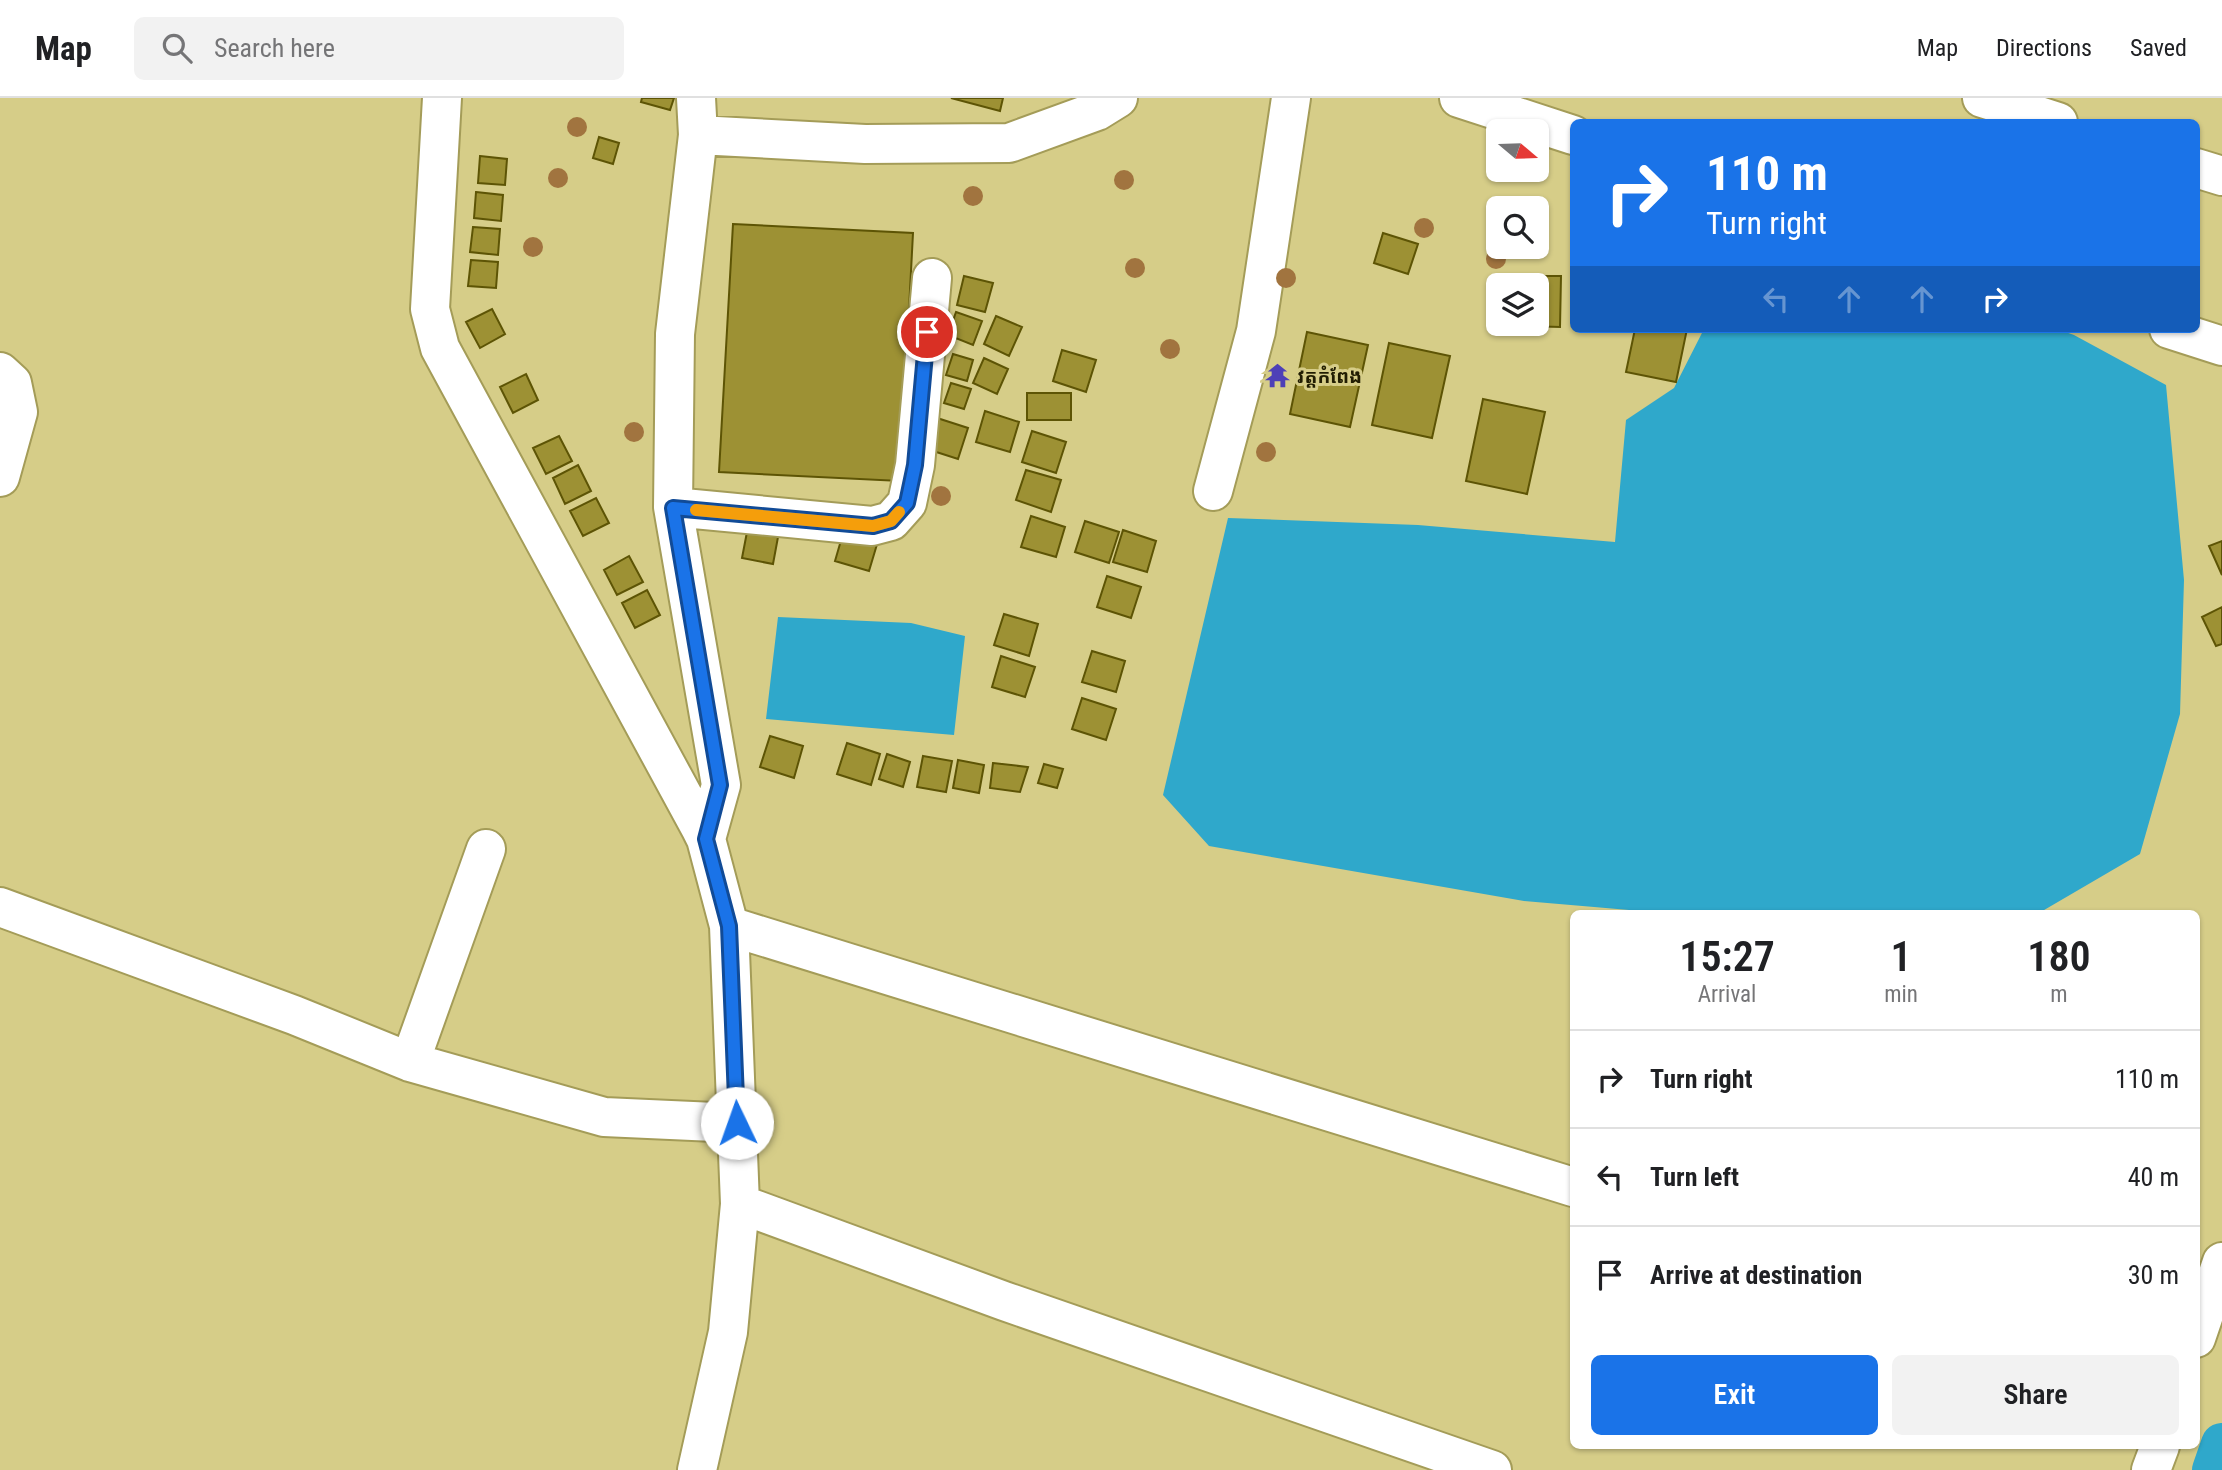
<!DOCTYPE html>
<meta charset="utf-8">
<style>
:root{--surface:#fff;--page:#f2f2f2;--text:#202124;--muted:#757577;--line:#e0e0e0;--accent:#1a73e8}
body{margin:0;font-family:"Roboto Condensed","Noto Sans Khmer",sans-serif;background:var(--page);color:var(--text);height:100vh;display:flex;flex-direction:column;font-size:26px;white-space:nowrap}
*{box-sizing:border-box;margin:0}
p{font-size:23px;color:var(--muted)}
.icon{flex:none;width:38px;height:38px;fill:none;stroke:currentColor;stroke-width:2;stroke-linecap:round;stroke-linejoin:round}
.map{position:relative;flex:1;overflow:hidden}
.panel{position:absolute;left:1570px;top:812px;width:630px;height:539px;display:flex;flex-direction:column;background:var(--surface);border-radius:10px;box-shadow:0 2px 5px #0004}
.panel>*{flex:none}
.hud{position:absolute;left:1570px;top:21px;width:630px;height:214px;border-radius:10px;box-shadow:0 2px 5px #0004;background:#1a73e8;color:#fff;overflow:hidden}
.needle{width:46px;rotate:109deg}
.tools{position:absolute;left:1486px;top:21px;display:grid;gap:14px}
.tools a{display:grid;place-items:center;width:63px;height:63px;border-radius:10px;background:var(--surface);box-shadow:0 2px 5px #0004;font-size:35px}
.pin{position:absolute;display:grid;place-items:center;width:60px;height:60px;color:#fff;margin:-30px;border:4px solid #fff;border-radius:50%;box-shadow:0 2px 7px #0007}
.me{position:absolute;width:77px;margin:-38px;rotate:357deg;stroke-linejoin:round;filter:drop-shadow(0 0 5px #0008)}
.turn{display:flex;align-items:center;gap:24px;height:147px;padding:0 21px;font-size:32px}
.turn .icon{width:91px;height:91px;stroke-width:2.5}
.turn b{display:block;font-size:49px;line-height:60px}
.lanes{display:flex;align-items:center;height:66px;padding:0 21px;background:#0003;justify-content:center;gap:35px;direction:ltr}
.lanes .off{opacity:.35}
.eta{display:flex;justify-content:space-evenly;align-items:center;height:119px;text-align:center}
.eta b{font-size:42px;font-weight:600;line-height:49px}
.action{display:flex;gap:14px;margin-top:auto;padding:14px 21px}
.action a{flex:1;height:80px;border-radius:10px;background:var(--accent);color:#fff;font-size:28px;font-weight:600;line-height:80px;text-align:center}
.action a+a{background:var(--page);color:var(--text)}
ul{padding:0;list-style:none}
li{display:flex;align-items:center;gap:21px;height:98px;padding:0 21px;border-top:2px solid var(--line)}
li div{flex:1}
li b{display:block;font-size:26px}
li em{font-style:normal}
header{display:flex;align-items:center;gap:42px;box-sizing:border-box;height:98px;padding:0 35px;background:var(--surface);border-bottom:2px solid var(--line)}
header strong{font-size:33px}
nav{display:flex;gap:38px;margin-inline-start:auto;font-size:24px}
.search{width:490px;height:63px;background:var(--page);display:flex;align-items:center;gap:18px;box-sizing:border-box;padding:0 24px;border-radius:10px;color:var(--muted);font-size:26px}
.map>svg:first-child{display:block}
.water{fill:#2fa8cb}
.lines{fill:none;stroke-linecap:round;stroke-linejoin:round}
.canal{stroke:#2fa8cb;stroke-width:42}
.building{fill:#9d9134;stroke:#5d5405;stroke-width:2}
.minor-casing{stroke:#a49c58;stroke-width:42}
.minor{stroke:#fff;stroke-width:38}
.tree{fill:#a1743f}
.route-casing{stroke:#114b97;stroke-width:18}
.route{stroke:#1a73e8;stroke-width:12}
.slow{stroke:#f59e0b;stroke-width:12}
.labels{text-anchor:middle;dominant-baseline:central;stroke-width:6;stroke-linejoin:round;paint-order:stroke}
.poi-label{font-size:19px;font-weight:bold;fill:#211d02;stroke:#d6cd88;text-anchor:start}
</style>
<header>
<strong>Map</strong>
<div class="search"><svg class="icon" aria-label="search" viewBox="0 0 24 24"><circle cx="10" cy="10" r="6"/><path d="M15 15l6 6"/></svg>Search here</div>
<nav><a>Map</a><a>Directions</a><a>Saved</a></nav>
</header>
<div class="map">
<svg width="2222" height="1372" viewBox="0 0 2222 1372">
<rect width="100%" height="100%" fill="#d6cd88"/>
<path class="water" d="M1704,231H2057L2074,237L2166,287L2184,482L2180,616L2140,756L2039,815H1664L1524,803L1209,748L1163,697L1228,420L1418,427L1615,444L1626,322L1674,290Z
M778,519L911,525L965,538L954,637L766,621Z"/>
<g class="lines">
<path class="canal" d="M2213,1372L2222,1346"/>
</g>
<path class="building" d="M642,0H674L670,12L641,4Z
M951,0H1003L1000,13Z
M599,39L619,45L613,66L593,60Z
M480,58L507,61L505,87L478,85Z
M476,94L503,97L501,123L474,120Z
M733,126L913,135L900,383L719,374Z
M473,129L500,131L498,157L470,154Z
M1383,135L1418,146L1408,176L1374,165Z
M471,162L498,164L496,190L468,188Z
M964,178L993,185L985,214L957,207Z
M1526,178H1561L1560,229L1525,228V226H1536V187H1526Z
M492,211L505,236L480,250L466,224Z
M956,214L982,223L973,247L948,237Z
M996,218L1022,229L1009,258L984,246Z
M1635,231H1687L1676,284L1626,274Z
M1307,234L1368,247L1350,329L1290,316Z
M1389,245L1450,258L1432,340L1372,327Z
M1062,252L1096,262L1086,294L1053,283Z
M953,256L973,262L967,283L946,277Z
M984,260L1008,271L997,296L973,285Z
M526,276L538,302L513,315L500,289Z
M951,285L971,291L964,311L944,305Z
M1027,295H1071V322H1027Z
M1483,301L1545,314L1527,396L1466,383Z
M985,313L1019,324L1010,354L976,344Z
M934,319L968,330L958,361L924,350Z
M1032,333L1066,344L1056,375L1022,364Z
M559,338L572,363L546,376L533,350Z
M578,367L591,393L565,406L553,380Z
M1026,372L1061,382L1051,414L1016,402Z
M596,400L609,425L583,438L570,413Z
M1031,418L1065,429L1056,459L1021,449Z
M1085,423L1119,434L1109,465L1075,454Z
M844,432L878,443L869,473L835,463Z
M1123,432L1156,443L1147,474L1113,464Z
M747,434L778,439L773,466L742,460Z
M2222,443V477L2209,448Z
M629,458L643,484L617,497L604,472Z
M1107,478L1141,489L1131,520L1097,509Z
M647,492L660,517L635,530L622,505Z
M2222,509V546L2216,548L2202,519Z
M1004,516L1038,526L1029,558L994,547Z
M1092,553L1125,563L1116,594L1082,584Z
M1001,558L1035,569L1025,599L992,589Z
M1082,600L1116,611L1106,642L1072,631Z
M770,638L803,648L794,680L760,669Z
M847,645L880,656L871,687L837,676Z
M887,656L910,664L903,689L879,681Z
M923,658L952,663L946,694L917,689Z
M958,662L984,667L979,695L953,690Z
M993,665L1028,669L1020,694L990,690Z
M1044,666L1063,671L1057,690L1038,685Z"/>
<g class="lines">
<defs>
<path id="minor" d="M442,0L430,211L440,250L701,731L706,741L729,828L740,1106L728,1234L697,1372
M696,0L698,37
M1459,0L1573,37
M1982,0L2058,24
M2196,70L2222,78
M2169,231L2222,248
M0,274L12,285L18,314L0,379
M1213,393L1256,233L1291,0
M673,409L872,428L891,423L907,405L915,367L932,180
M706,741L721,687L673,409L675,236L698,37L865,46L1009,45L1097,13L1118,0
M0,809L294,917L410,964L604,1019L737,1025
M729,828L1573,1089
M410,964L486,751
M740,1106L1004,1203L1492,1372
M2196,1240L2222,1164
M2151,1372L2160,1348"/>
</defs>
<use href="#minor" class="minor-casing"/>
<use href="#minor" class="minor"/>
</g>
<g class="tree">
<circle cx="577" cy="29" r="10"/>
<circle cx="558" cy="80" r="10"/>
<circle cx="1124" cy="82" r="10"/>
<circle cx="973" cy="98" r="10"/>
<circle cx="1424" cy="130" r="10"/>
<circle cx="533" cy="149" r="10"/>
<circle cx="1496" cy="161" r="10"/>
<circle cx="1135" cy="170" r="10"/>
<circle cx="1286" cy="180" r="10"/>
<circle cx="1170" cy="251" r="10"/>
<circle cx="634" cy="334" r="10"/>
<circle cx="1266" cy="354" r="10"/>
<circle cx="941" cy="398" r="10"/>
</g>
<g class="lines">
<defs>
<path id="route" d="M737,1025L729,828L706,741L720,687L673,410L873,428L891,423L907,405L915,367L927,234"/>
</defs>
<use href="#route" class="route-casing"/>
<use href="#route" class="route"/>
<path class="slow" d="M696,412L873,428L891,423L899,414"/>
</g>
<defs>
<symbol id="temple-bare" viewBox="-9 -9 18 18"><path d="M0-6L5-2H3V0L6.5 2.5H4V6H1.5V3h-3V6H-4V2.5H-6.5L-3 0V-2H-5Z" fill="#4e40b7" stroke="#d6cd88" stroke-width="2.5" paint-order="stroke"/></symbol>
</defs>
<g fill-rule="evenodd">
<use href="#temple-bare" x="1260" y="260" width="35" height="35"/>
</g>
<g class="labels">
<g class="poi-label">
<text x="1297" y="278">វត្តកំពែង</text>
</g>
</g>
</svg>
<div class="tools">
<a><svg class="needle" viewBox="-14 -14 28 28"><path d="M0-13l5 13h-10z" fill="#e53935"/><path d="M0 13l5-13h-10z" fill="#757577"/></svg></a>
<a><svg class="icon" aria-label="search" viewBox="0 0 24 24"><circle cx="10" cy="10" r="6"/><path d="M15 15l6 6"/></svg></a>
<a><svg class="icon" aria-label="layers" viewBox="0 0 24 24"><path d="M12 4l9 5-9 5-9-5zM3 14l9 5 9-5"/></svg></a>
</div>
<div class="pin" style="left:927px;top:234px;background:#d93025"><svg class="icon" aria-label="arrive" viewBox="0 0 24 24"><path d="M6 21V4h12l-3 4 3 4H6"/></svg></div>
<svg class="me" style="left:737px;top:1025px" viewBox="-20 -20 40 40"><circle r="19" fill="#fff"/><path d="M0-13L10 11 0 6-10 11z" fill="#1a73e8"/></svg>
<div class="hud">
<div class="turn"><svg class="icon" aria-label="right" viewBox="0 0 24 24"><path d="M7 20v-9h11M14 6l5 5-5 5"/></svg><div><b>110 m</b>Turn right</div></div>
<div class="lanes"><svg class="icon off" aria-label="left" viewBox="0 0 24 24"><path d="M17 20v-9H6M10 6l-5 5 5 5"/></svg><svg class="icon off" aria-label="ahead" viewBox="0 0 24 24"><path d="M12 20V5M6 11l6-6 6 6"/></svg><svg class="icon off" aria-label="ahead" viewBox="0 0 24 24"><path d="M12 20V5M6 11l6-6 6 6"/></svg><svg class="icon" aria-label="right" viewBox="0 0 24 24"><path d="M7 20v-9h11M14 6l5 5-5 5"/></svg></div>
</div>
<section class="panel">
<div class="eta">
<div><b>15:27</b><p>Arrival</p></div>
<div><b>1</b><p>min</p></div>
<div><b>180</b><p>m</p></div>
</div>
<ul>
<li><svg class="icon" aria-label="right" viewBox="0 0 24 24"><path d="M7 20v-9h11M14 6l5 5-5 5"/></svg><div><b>Turn right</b></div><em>110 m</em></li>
<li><svg class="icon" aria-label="left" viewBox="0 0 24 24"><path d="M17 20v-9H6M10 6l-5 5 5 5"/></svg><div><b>Turn left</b></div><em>40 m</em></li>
<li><svg class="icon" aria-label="arrive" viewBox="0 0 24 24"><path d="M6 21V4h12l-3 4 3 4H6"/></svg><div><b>Arrive at destination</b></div><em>30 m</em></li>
</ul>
<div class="action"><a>Exit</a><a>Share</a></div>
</section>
</div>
